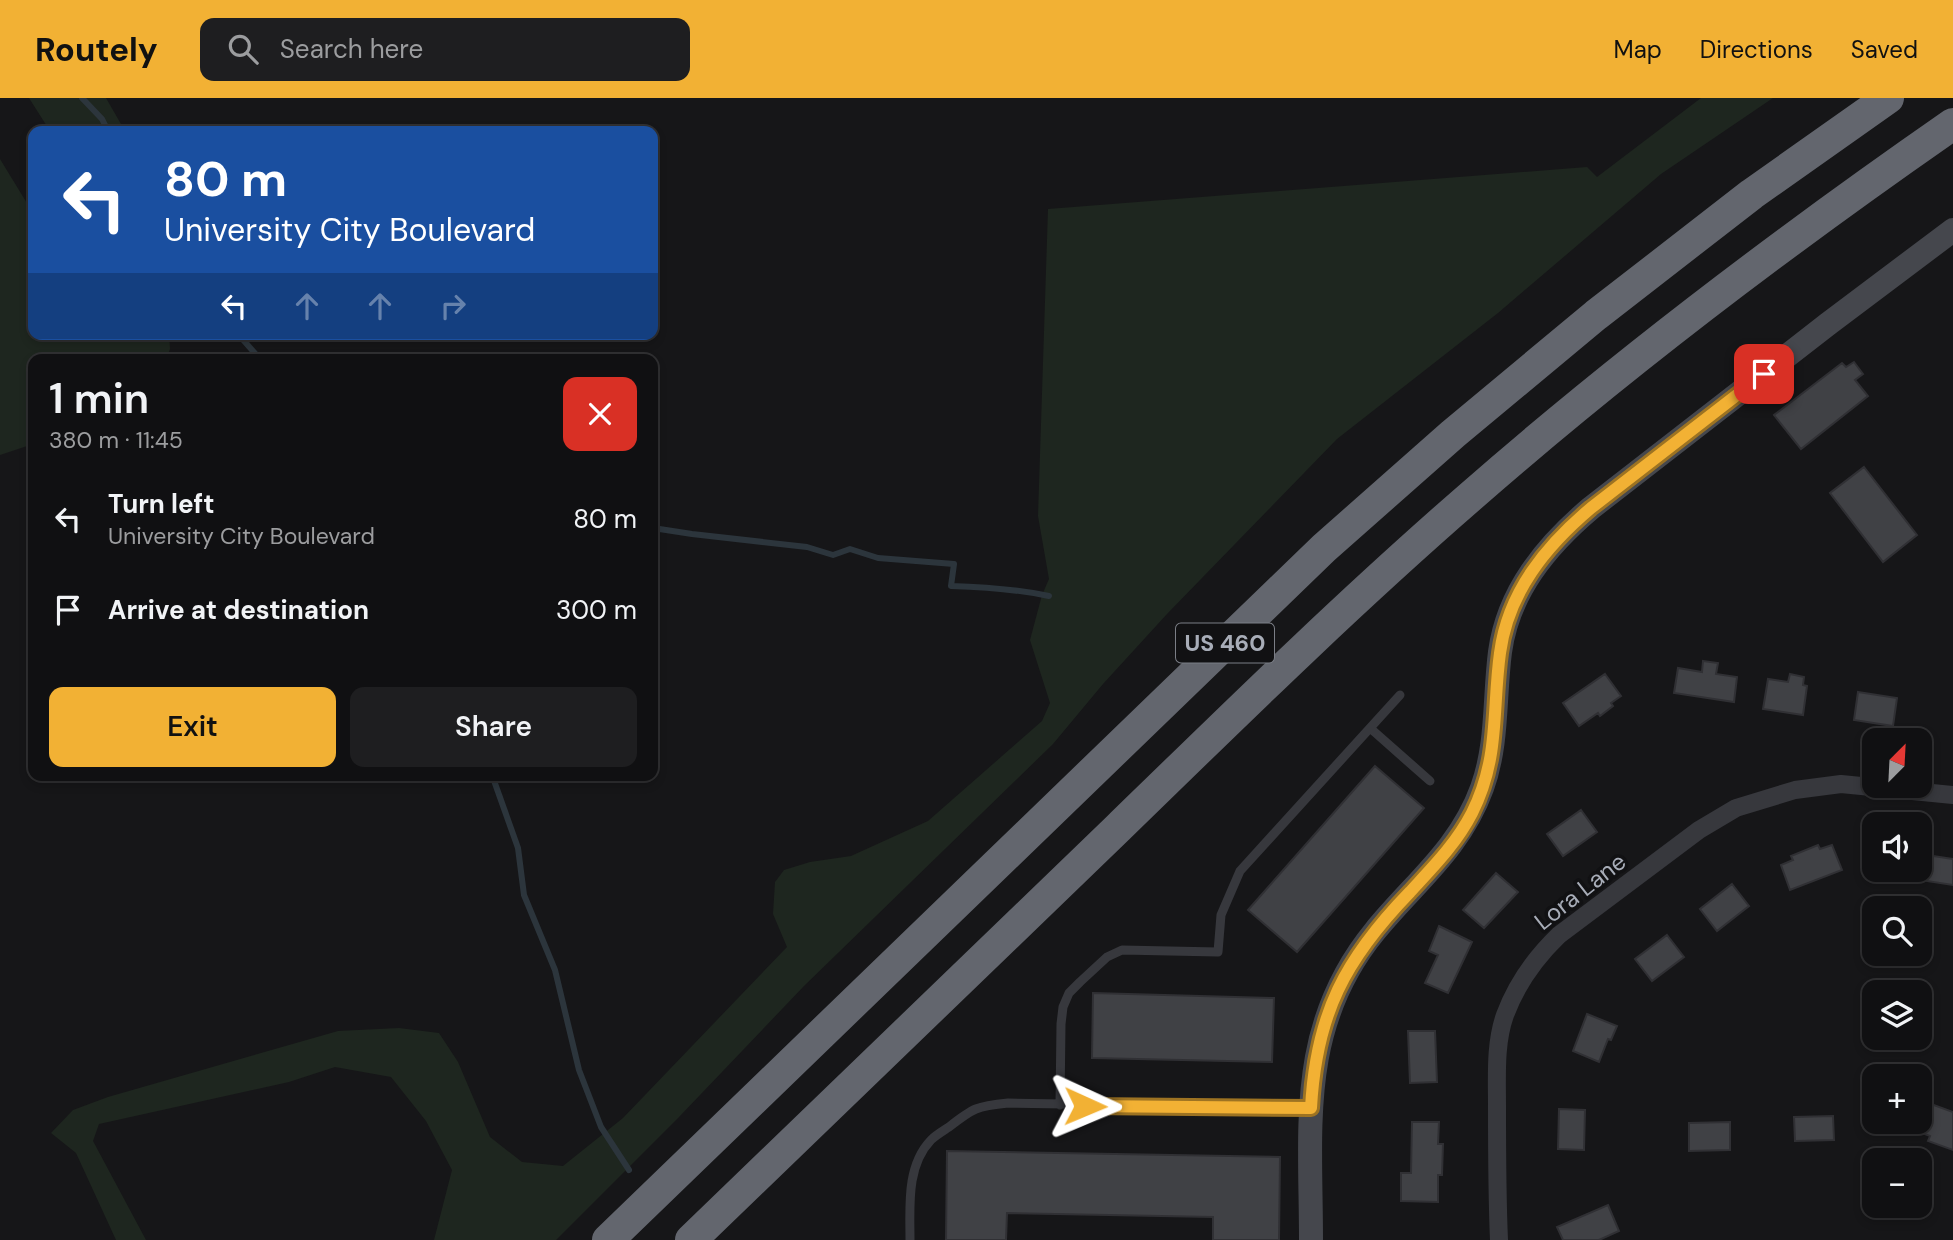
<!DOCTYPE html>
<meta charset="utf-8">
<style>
:root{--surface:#101012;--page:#1e1e20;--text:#f1f3f6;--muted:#9c9d9f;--line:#303032;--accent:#f2b134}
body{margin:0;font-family:"DM Sans",sans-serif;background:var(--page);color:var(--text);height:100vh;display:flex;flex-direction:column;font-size:26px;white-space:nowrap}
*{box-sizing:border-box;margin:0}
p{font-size:23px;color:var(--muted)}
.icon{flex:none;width:38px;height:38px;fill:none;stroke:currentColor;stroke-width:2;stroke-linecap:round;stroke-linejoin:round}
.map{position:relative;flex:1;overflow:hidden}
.side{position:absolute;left:28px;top:256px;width:630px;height:427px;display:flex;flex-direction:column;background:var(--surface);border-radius:14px;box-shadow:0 4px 10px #0003,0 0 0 2px var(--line)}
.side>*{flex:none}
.banner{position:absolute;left:28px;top:28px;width:630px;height:214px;border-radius:14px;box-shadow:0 4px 10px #0003,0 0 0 2px var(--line);background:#1a4fa0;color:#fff;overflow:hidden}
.needle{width:46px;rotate:24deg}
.buttons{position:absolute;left:1862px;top:630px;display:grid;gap:14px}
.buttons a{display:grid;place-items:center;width:70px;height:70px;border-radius:14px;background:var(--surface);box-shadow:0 4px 10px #0003,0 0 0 2px var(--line);font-size:35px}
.pin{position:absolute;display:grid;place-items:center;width:60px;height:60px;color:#fff;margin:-30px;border-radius:14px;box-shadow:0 4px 10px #0006}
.me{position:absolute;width:77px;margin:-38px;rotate:91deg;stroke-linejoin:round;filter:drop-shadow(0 0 5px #0008)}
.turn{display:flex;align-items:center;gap:24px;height:147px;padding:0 21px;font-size:32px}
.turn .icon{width:91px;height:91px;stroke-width:2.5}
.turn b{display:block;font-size:49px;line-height:60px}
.lanes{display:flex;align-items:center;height:66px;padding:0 21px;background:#0003;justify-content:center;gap:35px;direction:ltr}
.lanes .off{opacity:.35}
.round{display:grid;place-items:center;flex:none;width:74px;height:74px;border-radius:14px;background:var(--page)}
.headline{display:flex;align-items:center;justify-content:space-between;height:119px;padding:0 21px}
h1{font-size:42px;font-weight:600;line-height:52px}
.button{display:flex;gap:14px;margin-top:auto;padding:14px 21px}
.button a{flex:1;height:80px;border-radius:14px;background:var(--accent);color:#111;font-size:28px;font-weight:600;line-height:80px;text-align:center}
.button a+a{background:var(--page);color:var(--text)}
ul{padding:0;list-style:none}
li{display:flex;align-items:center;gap:21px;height:91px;padding:0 21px}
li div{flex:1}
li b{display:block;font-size:26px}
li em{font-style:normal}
header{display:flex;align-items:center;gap:42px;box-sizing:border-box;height:98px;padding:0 35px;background:var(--accent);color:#111}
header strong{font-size:33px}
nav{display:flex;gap:38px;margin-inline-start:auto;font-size:24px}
.search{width:490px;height:63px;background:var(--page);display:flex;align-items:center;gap:18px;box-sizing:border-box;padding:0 24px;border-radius:14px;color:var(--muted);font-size:26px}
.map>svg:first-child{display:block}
.green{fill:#1e261f}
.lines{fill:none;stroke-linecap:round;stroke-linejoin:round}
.stream{stroke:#2c353c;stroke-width:6}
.building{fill:#404145;stroke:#303034;stroke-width:2}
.lane{stroke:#37383d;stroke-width:9}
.street{stroke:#37383d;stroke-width:18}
.secondary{stroke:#45474d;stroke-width:24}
.highway{stroke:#63666e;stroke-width:32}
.route-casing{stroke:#9d7322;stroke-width:18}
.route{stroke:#f2b134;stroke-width:12}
.labels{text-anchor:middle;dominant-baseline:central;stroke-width:7;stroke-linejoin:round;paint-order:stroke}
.shield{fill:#111113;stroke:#7b7e86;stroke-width:2}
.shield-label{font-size:23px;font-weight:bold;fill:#a8adb8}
.street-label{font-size:24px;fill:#a8adb8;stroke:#111113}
</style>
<header>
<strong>Routely</strong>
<div class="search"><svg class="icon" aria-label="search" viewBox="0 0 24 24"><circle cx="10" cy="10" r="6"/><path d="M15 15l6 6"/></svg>Search here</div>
<nav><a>Map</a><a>Directions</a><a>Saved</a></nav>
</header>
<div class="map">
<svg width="1953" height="1142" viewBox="0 0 1953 1142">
<rect width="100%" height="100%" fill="#161618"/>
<path class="green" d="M29,0H106L125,33H50Z
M1701,0H1773L1661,76L1498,215L1337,341L1167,516L1103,586L1053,646L804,888L679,1019L556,1142H434L452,1072L426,1023L391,979L335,969L289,984L99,1026L93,1043L146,1142H116L76,1055L51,1035L73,1012L108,999L338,933L399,930L439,935L458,964L490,1039L522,1064L563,1068L623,1020L787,849L773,816L775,784L784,772L810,764L851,758L928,723L1042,623L1050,605L1030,542L1042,497L1049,481L1038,418L1048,111L1587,69L1597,79Z
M0,61L33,115V236H169L170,251L166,261H33V346L0,357Z"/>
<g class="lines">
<path class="stream" d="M82,0L102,21L108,33
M238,236L260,261
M653,430L692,436L807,449L833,457L850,451L878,460L954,466L951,488C985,489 1016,491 1049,498
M492,677L518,750L524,797L555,872L579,972L601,1029L629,1072"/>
</g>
<path class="building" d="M1854,264L1863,276L1855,282L1868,298L1801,351L1774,317L1842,265L1846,269Z
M1864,369L1917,437L1883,464L1830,395Z
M1703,563L1718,565L1716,576L1737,579L1734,604L1674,595L1678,570L1702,574Z
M1605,576L1621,598L1611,605L1613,608L1600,618L1598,615L1579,628L1563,605Z
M1790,576L1804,579L1803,587L1807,588L1803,617L1763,611L1768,581L1788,584Z
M1858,594L1897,600L1893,628L1854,622Z
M1375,668L1424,710L1297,854L1248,812Z
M1581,712L1597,734L1563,758L1547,736Z
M1818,747L1820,751L1832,747L1842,772L1790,792L1781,767L1793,762L1791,758Z
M1920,756L1953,761V787L1920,782Z
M1496,775L1518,794L1484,830L1463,812Z
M1732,786L1749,808L1717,833L1700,811Z
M1439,828L1472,844L1448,895L1425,885L1438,857L1429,853Z
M1667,837L1684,859L1652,883L1635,861Z
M1093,895L1274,900L1272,964L1092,960Z
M1587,916L1617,928L1611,942L1608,941L1599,964L1573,953Z
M1408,933H1435L1437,984L1410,985Z
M1920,1002L1953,1014V1052L1928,1043L1930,1038L1920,1034Z
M1559,1011L1585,1012L1584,1052L1558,1051Z
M1833,1018L1834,1042L1795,1043L1794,1019Z
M1412,1024H1439L1438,1046H1443L1442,1077H1438V1104L1401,1103V1075H1411Z
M1730,1024V1052L1689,1053V1025Z
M947,1053L1280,1059L1279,1142H1213V1119L1007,1115L1006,1142H946Z
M1608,1107L1619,1133L1599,1142H1563L1557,1129Z"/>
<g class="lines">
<path class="lane" d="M1370,630L1430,683
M1060,1007L1061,926L1063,909L1069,895L1080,884L1107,859L1122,852L1218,854L1221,817L1240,773L1400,597
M910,1142C910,1109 906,1068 931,1042C936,1037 943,1033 949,1029C973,1010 977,1008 1008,1005L1310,1010"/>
<path class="street" d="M1499,1142C1497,1097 1497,1052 1497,1007C1497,977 1495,945 1505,917C1517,885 1535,860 1559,837L1699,732L1736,710L1795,692L1841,686L1953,697"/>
<path class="secondary" d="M1311,1142C1311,1028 1297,928 1375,833C1414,785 1460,751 1482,690C1498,646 1494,601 1500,554C1508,494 1546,448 1591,410L1828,226L1953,132"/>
<path class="highway" d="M608,1142L1324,450L1453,336L1596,217L1752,96L1888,0
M691,1142C833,1005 976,867 1118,730C1233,618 1348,505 1470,399C1623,265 1786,142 1953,26"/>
</g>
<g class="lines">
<defs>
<path id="route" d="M1085,1008L1311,1010C1316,916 1345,861 1410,794C1433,769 1456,746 1472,715C1500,659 1492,613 1500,555C1508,494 1546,448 1591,410L1764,276"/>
</defs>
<use href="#route" class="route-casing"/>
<use href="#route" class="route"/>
</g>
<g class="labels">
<rect class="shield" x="1176" y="525.5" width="98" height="39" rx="5"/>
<g class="shield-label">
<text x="1225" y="545">US 460</text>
</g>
<g class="street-label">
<text transform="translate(1580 793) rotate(-38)">Lora Lane</text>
</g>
</g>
</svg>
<div class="buttons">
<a><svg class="needle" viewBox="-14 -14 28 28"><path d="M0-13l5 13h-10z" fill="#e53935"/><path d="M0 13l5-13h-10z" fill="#9c9d9f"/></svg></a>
<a><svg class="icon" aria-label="sound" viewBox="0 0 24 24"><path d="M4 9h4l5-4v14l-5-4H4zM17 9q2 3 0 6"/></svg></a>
<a><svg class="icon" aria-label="search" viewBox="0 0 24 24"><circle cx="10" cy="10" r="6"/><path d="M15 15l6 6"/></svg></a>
<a><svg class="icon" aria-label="layers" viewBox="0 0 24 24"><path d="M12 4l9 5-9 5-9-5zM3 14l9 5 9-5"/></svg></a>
<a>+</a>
<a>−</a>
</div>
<div class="pin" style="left:1764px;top:276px;background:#d93025"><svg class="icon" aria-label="arrive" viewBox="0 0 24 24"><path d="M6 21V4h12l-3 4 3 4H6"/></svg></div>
<svg class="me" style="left:1085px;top:1008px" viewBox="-20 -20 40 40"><path d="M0-17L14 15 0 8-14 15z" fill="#f2b134" stroke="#fff" stroke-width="4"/></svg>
<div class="banner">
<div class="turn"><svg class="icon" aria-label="left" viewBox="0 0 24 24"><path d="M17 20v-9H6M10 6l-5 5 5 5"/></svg><div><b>80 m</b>University City Boulevard</div></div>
<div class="lanes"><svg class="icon" aria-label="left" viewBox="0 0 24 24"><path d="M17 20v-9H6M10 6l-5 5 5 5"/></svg><svg class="icon off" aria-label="ahead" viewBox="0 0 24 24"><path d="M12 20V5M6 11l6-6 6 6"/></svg><svg class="icon off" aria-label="ahead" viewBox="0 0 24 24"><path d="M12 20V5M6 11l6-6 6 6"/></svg><svg class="icon off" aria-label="right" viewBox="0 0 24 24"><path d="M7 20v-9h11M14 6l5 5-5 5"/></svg></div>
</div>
<section class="side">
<div class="headline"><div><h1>1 min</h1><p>380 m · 11:45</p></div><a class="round" style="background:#d93025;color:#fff"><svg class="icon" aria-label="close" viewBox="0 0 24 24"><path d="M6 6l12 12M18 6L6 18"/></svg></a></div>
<ul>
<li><svg class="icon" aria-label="left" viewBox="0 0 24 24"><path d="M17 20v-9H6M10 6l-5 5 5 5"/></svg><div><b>Turn left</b><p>University City Boulevard</p></div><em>80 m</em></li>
<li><svg class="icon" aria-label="arrive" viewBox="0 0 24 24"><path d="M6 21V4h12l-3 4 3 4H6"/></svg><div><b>Arrive at destination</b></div><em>300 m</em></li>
</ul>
<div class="button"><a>Exit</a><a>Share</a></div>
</section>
</div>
